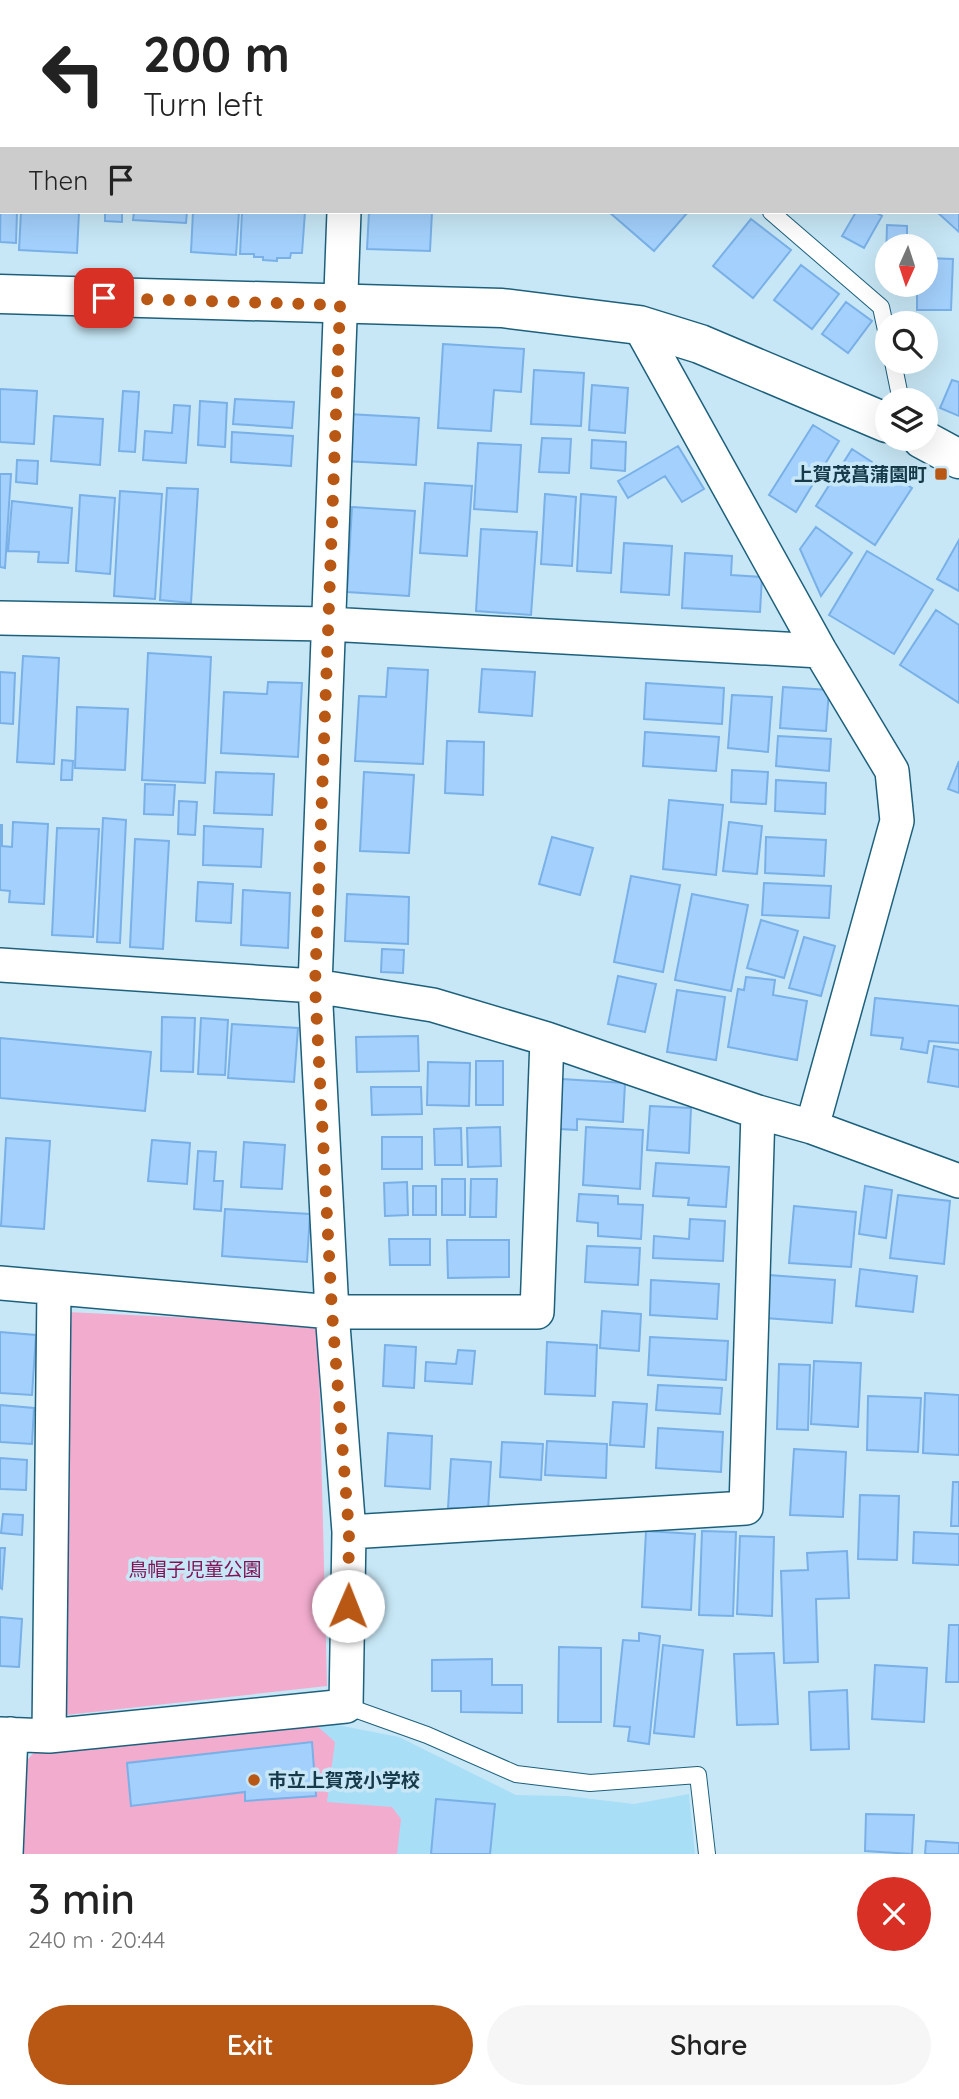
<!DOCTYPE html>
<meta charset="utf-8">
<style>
:root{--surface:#fff;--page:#f6f6f6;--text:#222;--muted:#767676;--accent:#b85814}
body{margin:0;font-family:Quicksand,"Noto Sans JP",sans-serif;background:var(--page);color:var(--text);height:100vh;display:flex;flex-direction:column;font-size:26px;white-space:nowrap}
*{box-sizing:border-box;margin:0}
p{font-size:23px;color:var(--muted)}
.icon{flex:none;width:38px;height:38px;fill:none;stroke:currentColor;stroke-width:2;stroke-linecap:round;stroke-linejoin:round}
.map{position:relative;height:1854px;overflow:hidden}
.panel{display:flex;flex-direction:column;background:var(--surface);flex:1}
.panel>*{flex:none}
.banner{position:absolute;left:0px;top:0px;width:959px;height:214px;box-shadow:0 7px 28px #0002;background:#fff;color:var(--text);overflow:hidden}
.needle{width:46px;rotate:183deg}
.fabs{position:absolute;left:875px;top:234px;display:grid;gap:14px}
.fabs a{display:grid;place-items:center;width:63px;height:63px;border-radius:50%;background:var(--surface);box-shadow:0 7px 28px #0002;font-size:35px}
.pin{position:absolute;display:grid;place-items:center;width:60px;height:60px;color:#fff;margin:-30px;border-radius:14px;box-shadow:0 4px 10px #0006}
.me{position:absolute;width:77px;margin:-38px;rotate:1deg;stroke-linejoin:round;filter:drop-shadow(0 0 5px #0008)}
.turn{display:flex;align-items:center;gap:24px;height:147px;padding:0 28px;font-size:32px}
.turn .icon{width:91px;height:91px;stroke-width:2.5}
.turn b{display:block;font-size:49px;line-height:60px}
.then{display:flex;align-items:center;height:66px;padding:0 28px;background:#0003;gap:14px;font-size:26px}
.round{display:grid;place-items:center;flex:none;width:74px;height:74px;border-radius:37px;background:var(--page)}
.head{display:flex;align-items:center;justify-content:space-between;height:119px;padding:0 28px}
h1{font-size:42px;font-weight:600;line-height:52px}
.button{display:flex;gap:14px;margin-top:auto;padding:14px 28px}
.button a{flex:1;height:80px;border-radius:42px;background:var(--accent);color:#fff;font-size:28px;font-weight:600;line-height:80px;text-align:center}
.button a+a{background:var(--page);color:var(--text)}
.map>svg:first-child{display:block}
.built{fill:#a9def7}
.green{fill:#f2acce}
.building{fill:#a3d0fc;stroke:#79b0e7;stroke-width:2}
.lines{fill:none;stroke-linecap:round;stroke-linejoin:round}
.lane-casing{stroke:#1d607b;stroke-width:18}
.street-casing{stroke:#1d607b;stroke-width:36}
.secondary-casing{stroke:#1d607b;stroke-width:41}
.lane{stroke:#fff;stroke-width:16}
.street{stroke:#fff;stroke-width:33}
.secondary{stroke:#fff;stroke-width:38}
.route{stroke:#b85814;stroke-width:12;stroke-dasharray:0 21.6}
.poi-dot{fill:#b85814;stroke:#c7e7f6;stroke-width:2.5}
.labels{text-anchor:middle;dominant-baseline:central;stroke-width:7;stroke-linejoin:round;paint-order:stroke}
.poi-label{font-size:19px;font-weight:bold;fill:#163a49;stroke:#c7e7f6;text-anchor:end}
.park-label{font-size:19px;fill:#801356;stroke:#c7e7f6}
</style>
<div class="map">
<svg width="959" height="1854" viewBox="0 0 959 1854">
<rect width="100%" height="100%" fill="#c7e7f6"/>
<path class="built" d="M317,1721L399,1737L516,1795L567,1796L634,1804L689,1794L695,1854H19Z"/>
<path class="green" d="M67,1312L318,1324L327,1686L66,1715Z
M316,1725L335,1742L327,1802L392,1807L401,1819L397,1854H19L21,1767L37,1749Z"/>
<path class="building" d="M666,0H742L741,2Z
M848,0H877L878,2H849Z
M880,0H914L912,2Z
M0,40H2V106H0Z
M959,40V84L957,85V41Z
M2,116V212H17L16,243L0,242Z
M957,180L959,182V232L937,212H957Z
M21,212H79L77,253L19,250Z
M105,212H122V222L105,221Z
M134,212H187L186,223L133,220Z
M193,212H239L236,255L191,252Z
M242,212H305L302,253H291L290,258H277V261L263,260V257H254V254H240Z
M369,212H432L430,251L367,249Z
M609,212H688L654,251Z
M856,212H875L882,216L864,248L842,236Z
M751,219L791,250L753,298L713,266Z
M887,225L907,226V247H887L886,260Z
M926,258L953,259L951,310H917V285H926Z
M801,265L839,294L812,329L774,300Z
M846,302L872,321L848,353L822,334Z
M443,344L524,349L521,392L494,390L491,431L438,428Z
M534,370L584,373L581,426L531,424Z
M952,380L959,382V416L940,408Z
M592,385L628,388L625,433L589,430Z
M0,389L37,391L34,444L0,442Z
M123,391L139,392L135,452L119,451Z
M235,399L294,402L292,428L233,424Z
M200,401L227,403L225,447L198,445Z
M174,405L190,406L186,463L143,460L145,431L172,433Z
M348,414L419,418L416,465L345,461Z
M54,416L103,419L100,465L51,461Z
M813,425L839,441L796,512L769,495Z
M232,432L293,436L291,466L231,462Z
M542,438L571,439L569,473L539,472Z
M592,440L626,442L625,471L591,468Z
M478,443L521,445L517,512L474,509Z
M678,446L704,489L682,502L665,476L628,498L618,481Z
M852,449L912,488L875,545L816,506Z
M17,460L38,461L37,484L16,482Z
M0,474H11L5,568L0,567Z
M425,483L472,486L467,556L420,553Z
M167,488L198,489L191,603L160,600Z
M120,491L162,494L155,599L114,596Z
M545,494L576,497L572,566L541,564Z
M581,494L616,497L611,573L577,571Z
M80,495L115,498L110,574L76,571Z
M12,501L72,508L68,563L38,562L39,552L8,551Z
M352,507L415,511L409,596L347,592Z
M816,527L852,553L821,596L800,549Z
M481,529L537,532L531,615L476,611Z
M959,540V591L937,579Z
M624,543L672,546L669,595L621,592Z
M867,551L933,590L894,654L829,615Z
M685,553L732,556L731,575L762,577L760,612L682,608Z
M936,610L959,625V703L900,665Z
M148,653L211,657L205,783L142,780Z
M23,656L59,658L54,764L17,762Z
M388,668L428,670L423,764L355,761L359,696L386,697Z
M482,669L535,672L532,716L479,712Z
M0,672L15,673L13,724L0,723Z
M268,682L302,683L298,757L221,753L224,692L267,694Z
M646,683L724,688L722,724L644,719Z
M783,687L829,690L826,731L780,728Z
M732,695L772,697L768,752L728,748Z
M77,707L128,709L125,770L75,768Z
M645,732L719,737L716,771L643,766Z
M778,736L831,739L829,771L776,766Z
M447,741L484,742L483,795L445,793Z
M62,760L73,761L72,780H61Z
M959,761V793L948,789Z
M732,770L768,772L766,804L731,802Z
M216,772L274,774L272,815L214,813Z
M364,772L414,775L409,853L360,851Z
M776,780L826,783L825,814L775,811Z
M145,784L175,785L173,815L144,814Z
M669,800L723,805L716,875L663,869Z
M179,801L197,802L195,835L178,834Z
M103,818L126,820L120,943L97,942Z
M13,822L48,824L44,904L9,902L10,891L0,890V825H2V846L12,847Z
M729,822L762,826L757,874L723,871Z
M204,826L263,829L261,867L203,865Z
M57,828L99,829L93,937L52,935Z
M552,837L593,848L580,895L539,884Z
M766,837L826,840L824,876L765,873Z
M135,839L169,841L163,949L130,947Z
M631,876L680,885L663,972L614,962Z
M198,882L233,884L231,923L196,921Z
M764,883L831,886L829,918L762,915Z
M243,890L290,893L288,948L241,945Z
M347,894L409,897L408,944L345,941Z
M692,894L748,905L731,991L675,980Z
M761,920L798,931L784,978L747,968Z
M804,937L835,946L821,996L789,988Z
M382,949L404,950L403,973L381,972Z
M618,976L656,984L645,1032L608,1024Z
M746,977L775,980L773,995L807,1001L797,1060L728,1047L738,989L744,990Z
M677,990L725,997L716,1060L667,1052Z
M875,998L959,1006V1043L929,1041L927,1053L901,1049L903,1038L871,1035Z
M162,1017L195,1018L193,1072L161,1071Z
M201,1018L228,1020L225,1075L198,1074Z
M232,1024L298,1028L294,1082L228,1078Z
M418,1036L419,1071L357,1072L356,1037Z
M0,1038L151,1052L145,1111L0,1098Z
M934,1046L959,1050V1087L928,1082Z
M476,1061H503V1105H476Z
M428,1062L470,1063L469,1106L427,1105Z
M562,1079L625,1083L623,1122L577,1119V1130L559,1129Z
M371,1087H421L422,1114L372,1115Z
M650,1106L691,1108L689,1153L647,1150Z
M500,1127L501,1166L468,1167L467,1128Z
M586,1127L643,1130L640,1189L583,1185Z
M461,1128L462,1165H435L434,1129Z
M382,1137H422V1169H382Z
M6,1138L50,1141L44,1229L1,1226Z
M152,1140L190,1143L187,1184L148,1181Z
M244,1142L285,1145L282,1189L241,1187Z
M198,1151L216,1152L214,1181H223L221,1211L194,1209Z
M656,1163L729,1167L726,1207L688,1205L689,1198L653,1196Z
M442,1179H465V1215H442Z
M471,1179H497L496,1217H470Z
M407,1182L408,1215L385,1216L384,1183Z
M413,1186H436V1215H413Z
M865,1186L892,1190L886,1238L859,1234Z
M579,1194L618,1196V1204L643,1205L641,1239L598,1236V1223L577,1221Z
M898,1195L950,1201L944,1264L890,1258Z
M794,1206L856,1212L851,1267L789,1263Z
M225,1209L310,1214L307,1262L222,1256Z
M690,1219L725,1221L723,1261L653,1258L654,1236L689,1239Z
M389,1239H430V1265H390Z
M447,1240H509V1277L448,1278Z
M587,1246L640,1248L638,1285L585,1282Z
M860,1269L917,1276L913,1312L856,1306Z
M769,1275L835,1280L832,1323L765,1318Z
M651,1280L719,1284L717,1319L650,1315Z
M602,1311L641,1314L639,1351L600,1348Z
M0,1332L36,1335L32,1395L0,1393Z
M650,1337L728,1341L726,1380L648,1375Z
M547,1342L597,1345L595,1396L545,1394Z
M385,1345L416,1347L414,1388L383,1386Z
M458,1350L475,1351L472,1384L425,1381L426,1362L456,1364Z
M814,1361L861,1363L858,1427L811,1424Z
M779,1364L810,1365L808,1430L777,1429Z
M658,1385L722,1388L720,1414L656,1410Z
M925,1393L959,1395V1455L923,1453Z
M868,1396L921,1398L918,1452L867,1450Z
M613,1402L647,1404L644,1447L610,1445Z
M0,1405L34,1408L32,1444L0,1442Z
M658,1428L723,1432L721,1472L656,1468Z
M388,1433L432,1436L430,1489L385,1486Z
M547,1441L607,1444L606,1478L545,1475Z
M502,1442L543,1444L541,1480L500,1477Z
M794,1449L846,1452L843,1517L790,1515Z
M0,1458L27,1460L26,1490L0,1489Z
M451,1459L491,1462L488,1510L448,1508Z
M953,1482H959V1526H951Z
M860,1495L899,1496L897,1560L858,1559Z
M3,1514L23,1515L22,1535L1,1533Z
M646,1531L695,1534L691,1610L642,1607Z
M702,1531L736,1532L733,1616L699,1615Z
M914,1532L959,1534V1565L913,1563Z
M740,1536L774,1537L772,1616L737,1614Z
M0,1548H5L2,1589L0,1588Z
M847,1551L849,1598L816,1599L818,1662L784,1663L781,1571L808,1570L807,1553Z
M0,1617L22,1619L19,1667L0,1666Z
M949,1625H959V1682H946Z
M639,1633L660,1636L649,1744L628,1741L630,1727L614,1726L623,1640L639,1641Z
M663,1645L703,1650L694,1737L654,1733Z
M559,1647L601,1648V1722H558Z
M774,1653L778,1724L737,1725L734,1654Z
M492,1659V1685H522V1713L461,1712V1691H432V1660Z
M875,1665L927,1668L924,1722L872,1719Z
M847,1690L849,1749L811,1750L809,1692Z
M312,1742L316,1796L245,1801V1792L131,1806L127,1763Z
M436,1799L495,1804L490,1854H431Z
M866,1814L914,1815L912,1854L865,1851Z
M926,1841L959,1843V1854H925Z"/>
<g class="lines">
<defs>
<path id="lane" d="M617,0L618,2
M771,212L881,307L887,335
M893,362L901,401
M346,1706L427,1735L516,1774L590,1783L698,1775L707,1854"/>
<path id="street" d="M353,2V0
M639,325L820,651L892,771L897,821L812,1127
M0,618L328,624L820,651
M0,965L315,986L433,1005L547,1039L758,1112L812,1127L959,1181
M0,1283L332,1312H537L547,1039
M349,1532L746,1508L758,1112
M0,1734L49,1736L346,1706L349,1532L332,1312L315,986L344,212
M49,1736L54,1288
M6,1854L11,1734"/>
<path id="secondary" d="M0,294L502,308L639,325L700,344L887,423
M922,439L959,459"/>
</defs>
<use href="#lane" class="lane-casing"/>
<use href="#street" class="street-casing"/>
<use href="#secondary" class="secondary-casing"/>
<use href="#lane" class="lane"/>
<use href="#street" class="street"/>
<use href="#secondary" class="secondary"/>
</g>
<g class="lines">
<path class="route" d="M104,298L340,305L315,986L332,1312L349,1532L348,1606"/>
</g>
<g class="poi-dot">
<rect x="934" y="467" width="14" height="14" rx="3.5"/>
<circle cx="254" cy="1780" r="7"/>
</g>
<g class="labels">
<g class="poi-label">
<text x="927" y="474">上賀茂菖蒲園町</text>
<text x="268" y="1780" text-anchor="start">市立上賀茂小学校</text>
</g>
<g class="park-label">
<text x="195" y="1569">鳥帽子児童公園</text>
</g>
</g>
</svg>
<div class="fabs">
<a><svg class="needle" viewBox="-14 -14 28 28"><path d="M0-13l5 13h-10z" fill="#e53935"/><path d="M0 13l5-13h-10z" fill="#767676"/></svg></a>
<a><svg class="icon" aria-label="search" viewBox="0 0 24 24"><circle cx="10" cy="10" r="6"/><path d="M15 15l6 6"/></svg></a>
<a><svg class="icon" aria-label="layers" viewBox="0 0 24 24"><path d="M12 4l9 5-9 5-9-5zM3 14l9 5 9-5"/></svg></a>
</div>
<div class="pin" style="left:104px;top:298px;background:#d93025"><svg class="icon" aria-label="arrive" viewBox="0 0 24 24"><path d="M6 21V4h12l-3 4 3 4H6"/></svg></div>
<svg class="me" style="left:348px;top:1606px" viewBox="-20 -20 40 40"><circle r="19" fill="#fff"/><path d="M0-13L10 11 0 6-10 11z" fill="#b85814"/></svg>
<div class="banner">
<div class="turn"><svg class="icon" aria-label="left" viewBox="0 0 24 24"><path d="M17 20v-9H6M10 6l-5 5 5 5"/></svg><div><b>200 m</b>Turn left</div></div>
<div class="then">Then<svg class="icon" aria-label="arrive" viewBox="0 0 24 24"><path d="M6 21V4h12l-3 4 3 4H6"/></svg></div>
</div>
</div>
<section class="panel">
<div class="head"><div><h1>3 min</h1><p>240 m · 20:44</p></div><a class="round" style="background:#d93025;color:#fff"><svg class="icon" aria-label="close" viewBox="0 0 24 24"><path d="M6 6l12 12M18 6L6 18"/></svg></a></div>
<div class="button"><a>Exit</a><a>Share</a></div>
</section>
